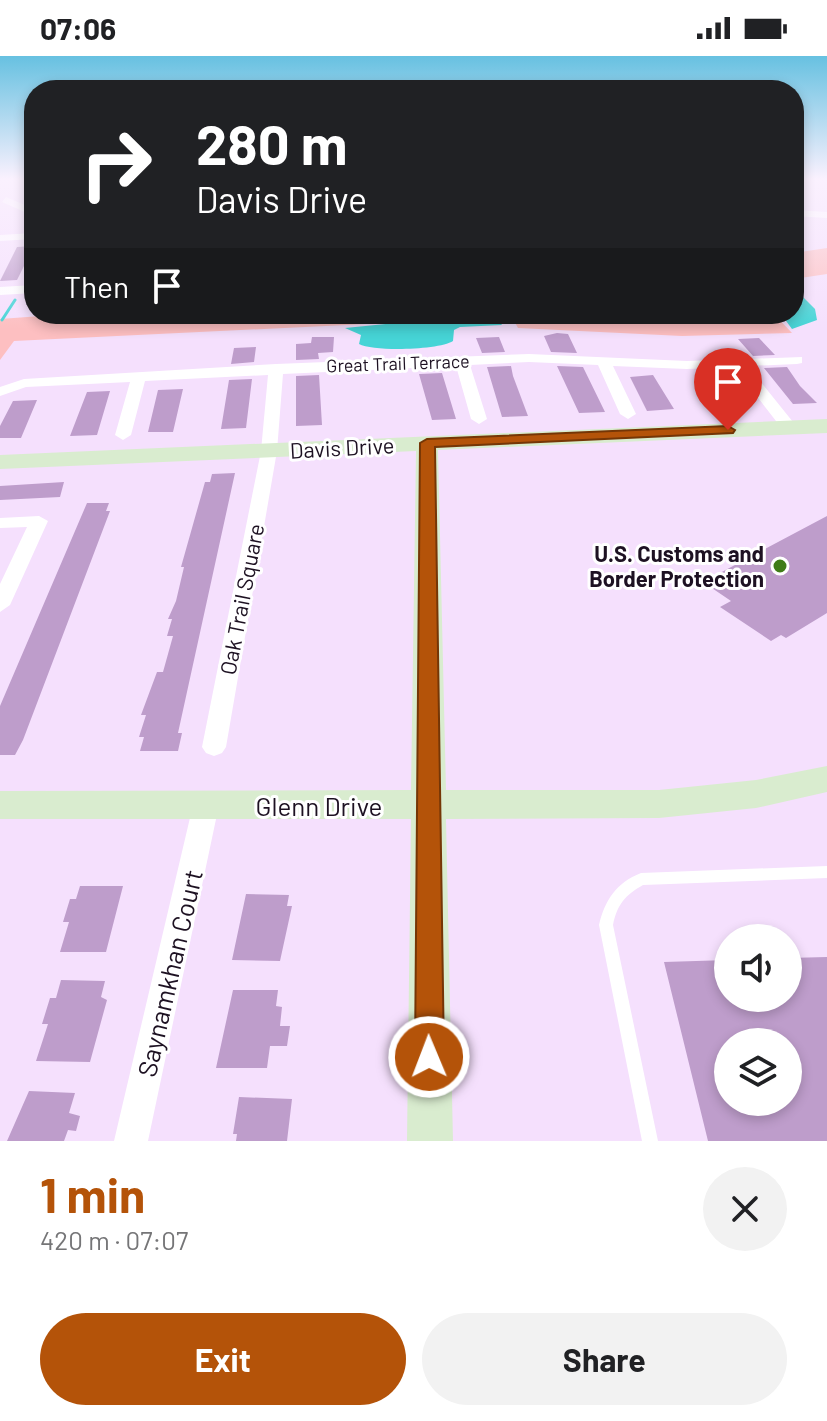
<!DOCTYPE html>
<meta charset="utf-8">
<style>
:root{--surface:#fff;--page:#f2f2f2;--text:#202124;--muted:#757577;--accent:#b45309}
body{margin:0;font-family:Barlow,sans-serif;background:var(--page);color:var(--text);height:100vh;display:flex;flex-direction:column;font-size:30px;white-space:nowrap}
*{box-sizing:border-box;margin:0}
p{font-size:26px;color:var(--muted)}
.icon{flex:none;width:44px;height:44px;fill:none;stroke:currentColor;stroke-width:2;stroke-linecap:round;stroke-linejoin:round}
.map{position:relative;height:1085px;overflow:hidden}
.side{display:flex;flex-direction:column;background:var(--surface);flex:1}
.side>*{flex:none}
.top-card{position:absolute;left:24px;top:24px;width:780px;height:244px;border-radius:32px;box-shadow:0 4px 12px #0003;background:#202124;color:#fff;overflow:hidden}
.buttons{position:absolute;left:714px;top:868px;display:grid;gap:16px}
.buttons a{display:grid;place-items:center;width:88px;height:88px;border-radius:50%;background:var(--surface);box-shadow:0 4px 12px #0003;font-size:40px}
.pin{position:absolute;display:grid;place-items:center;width:68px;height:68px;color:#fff;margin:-82px -34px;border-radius:50% 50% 50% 0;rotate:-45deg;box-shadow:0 0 8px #0007}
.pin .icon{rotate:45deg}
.me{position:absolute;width:88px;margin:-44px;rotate:359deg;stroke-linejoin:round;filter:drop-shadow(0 0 6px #0008)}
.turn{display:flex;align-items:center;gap:28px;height:168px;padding:0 40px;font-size:36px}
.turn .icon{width:104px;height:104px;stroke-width:2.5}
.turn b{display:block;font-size:56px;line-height:68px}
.then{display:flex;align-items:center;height:76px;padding:0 40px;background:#0003;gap:16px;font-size:30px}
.round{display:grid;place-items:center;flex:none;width:84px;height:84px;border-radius:42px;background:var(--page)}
.overview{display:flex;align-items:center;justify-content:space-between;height:136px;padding:0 40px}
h1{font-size:48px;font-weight:700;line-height:60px;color:var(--accent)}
.cta{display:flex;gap:16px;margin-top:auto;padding:16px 40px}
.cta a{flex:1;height:92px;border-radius:48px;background:var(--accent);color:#fff;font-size:32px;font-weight:700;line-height:92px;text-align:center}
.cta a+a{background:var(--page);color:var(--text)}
.status{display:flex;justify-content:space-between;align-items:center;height:56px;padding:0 40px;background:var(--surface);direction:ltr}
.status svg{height:22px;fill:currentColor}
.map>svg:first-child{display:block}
.green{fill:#fdbfc1}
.water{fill:#46d4d6}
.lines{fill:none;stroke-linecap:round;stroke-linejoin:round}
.stream{stroke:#46d4d6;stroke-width:3}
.building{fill:#be9dcb;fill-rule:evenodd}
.lane{fill:#fff;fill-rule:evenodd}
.street{fill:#fff;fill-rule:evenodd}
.secondary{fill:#d9eccf;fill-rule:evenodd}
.route{fill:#b45309;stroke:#753606;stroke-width:2}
.poi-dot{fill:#3f7c18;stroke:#fff;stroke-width:3}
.labels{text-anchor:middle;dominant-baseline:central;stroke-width:6;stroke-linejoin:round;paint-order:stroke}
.far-street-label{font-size:18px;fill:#1d1122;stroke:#fff}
.street-label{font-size:22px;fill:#1d1122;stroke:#fff}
.poi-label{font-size:22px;font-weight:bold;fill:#1d1122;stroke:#fff;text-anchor:end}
.near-street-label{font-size:26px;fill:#1d1122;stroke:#fff}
</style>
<div class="status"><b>07:06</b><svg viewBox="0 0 49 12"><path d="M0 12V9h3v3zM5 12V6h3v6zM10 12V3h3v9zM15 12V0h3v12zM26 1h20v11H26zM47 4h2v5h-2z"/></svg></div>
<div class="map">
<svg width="827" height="1085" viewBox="0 0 827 1085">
<rect width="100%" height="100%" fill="#f5e0fd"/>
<path class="green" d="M827,192V218L794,223V197Z
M68,258H774L792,277L682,280L518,272L512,261L14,285L0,304V263Z"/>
<path class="water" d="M794,232L815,253L817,264L792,273L781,258H794Z
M487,258H494L502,269L460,271L454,274L453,285C439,294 374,296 359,288L361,279L345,272Z"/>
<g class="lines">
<path class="stream" d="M27,226L34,218
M2,264L15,244"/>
</g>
<path class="building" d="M34,190L17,224L0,225L17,191Z
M557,277L568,278L577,297L551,296L544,280Z
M312,281H334L333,296L318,297L319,303L296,304V288L311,287Z
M499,281L505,296L482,297L476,282Z
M759,282L775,299L753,300L738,283Z
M256,291L254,306L231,308L234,292Z
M511,310L513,320L528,360L502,361L487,311Z
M557,310L583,311L605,356L579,357Z
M787,311L800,330L817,347L793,348L764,312Z
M720,315L727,322L749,351L724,352L697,316Z
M442,317L456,363L432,364L419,318Z
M319,319L322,369L296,370V320Z
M653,319L674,353L647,355L630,321Z
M252,323L246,372L221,373L229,324Z
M183,333L173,376H148L158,334Z
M110,335L97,379L70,380L87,336Z
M37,344L21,382H0V370L13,345Z
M235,417L178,677H182L178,695H140L144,681H139L146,659H141L157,616H163L173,580H167L172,563H168L176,545L184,511H181L205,426H210L212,418Z
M64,426L60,441L0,444V430Z
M87,447H109L106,455H110L23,684L15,699H0V650Z
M827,460V557L786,582L781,579L771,585L720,551L731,545L703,526Z
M80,830H123L106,896H60L69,866H63L70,843H76Z
M246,838L289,839L287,850H292L280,905L232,904Z
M827,901V1085H708L664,906L728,904V942H788V902ZM728,986H788V1046H728Z
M61,924L105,925L101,941L107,944L90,1006L36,1005L48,968H42L50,942H56Z
M233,934H278L276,950L282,951L280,970H290L287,990H270L267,1012H216Z
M29,1035L75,1037L69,1057L80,1060L76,1075L68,1074L64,1085H7Z
M239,1041L292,1043L287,1085H236L237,1078H233Z"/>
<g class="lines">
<path class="lane" d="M827,810V822L643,829C625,839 617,849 613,869L658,1085H642L599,869C605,844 616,827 641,817Z"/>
<path class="street" d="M6,141L34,153V160L2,146Z
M794,154L827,156V162L794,160Z
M34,177V183L0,185V179Z
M34,229V237L0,239V231Z
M529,298L687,305L802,301V307L797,308L748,310L797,371L795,374H783L734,311L687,313L613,310L636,358L628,363L620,358L598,309L529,306L470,309L487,363L479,368L471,363L456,310L283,318L277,395L226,691L222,697L214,700L206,697L202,691L261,395L268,319L145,325L131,379L123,384L115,379L130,326L26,331L0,340V331L24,323L276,308Z
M39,460L48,465L10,549L0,556V528L27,471L0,472V462Z
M206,739L215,742L219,749L148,1085H114L193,749L197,742Z"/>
<path class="secondary" d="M827,363V377L438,394L446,734H659L756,724L827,710V736L756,752L659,762L446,763L453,1085H407L411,763H0V735L411,734L416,395L0,413V399Z"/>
</g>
<linearGradient id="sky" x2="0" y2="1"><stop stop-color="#67c1e1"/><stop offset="0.45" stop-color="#faf1fe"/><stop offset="1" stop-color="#faf1fe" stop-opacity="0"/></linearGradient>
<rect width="827" height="273" fill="url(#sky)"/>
<path class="route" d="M728,370L735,374L733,377L435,391L444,1001L440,1012L429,1016L419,1012L415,1001L420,387L427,383Z"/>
<circle class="poi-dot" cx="780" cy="510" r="8"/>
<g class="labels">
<g class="far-street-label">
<text transform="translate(398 307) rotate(-2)">Great Trail Terrace</text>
</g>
<g class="street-label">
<text transform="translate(342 391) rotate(-3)">Davis Drive</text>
<text transform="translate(241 543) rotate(-79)">Oak Trail Square</text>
</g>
<g class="poi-label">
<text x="764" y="497">U.S. Customs and<tspan x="764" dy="25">Border Protection</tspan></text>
</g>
<g class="near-street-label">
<text x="319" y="749">Glenn Drive</text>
<text transform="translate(169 917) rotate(-77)">Saynamkhan Court</text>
</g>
</g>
</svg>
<div class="buttons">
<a><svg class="icon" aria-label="sound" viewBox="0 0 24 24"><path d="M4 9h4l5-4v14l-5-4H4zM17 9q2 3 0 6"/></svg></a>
<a><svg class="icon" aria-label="layers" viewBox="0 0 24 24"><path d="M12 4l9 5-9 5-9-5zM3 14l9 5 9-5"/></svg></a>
</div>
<div class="pin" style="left:728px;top:374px;background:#d93025"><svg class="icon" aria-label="arrive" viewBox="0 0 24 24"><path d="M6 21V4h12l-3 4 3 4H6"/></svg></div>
<svg class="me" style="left:429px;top:1001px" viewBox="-20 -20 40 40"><circle r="17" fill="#b45309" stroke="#fff" stroke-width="3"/><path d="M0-11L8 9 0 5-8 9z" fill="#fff"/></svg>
<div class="top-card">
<div class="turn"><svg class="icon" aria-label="right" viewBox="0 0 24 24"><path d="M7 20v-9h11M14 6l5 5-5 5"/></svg><div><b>280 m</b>Davis Drive</div></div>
<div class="then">Then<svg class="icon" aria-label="arrive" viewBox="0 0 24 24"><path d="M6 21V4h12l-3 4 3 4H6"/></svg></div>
</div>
</div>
<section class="side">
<div class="overview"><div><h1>1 min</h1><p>420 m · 07:07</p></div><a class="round"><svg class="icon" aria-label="close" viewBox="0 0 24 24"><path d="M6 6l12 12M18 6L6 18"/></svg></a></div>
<div class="cta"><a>Exit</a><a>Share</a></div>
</section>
